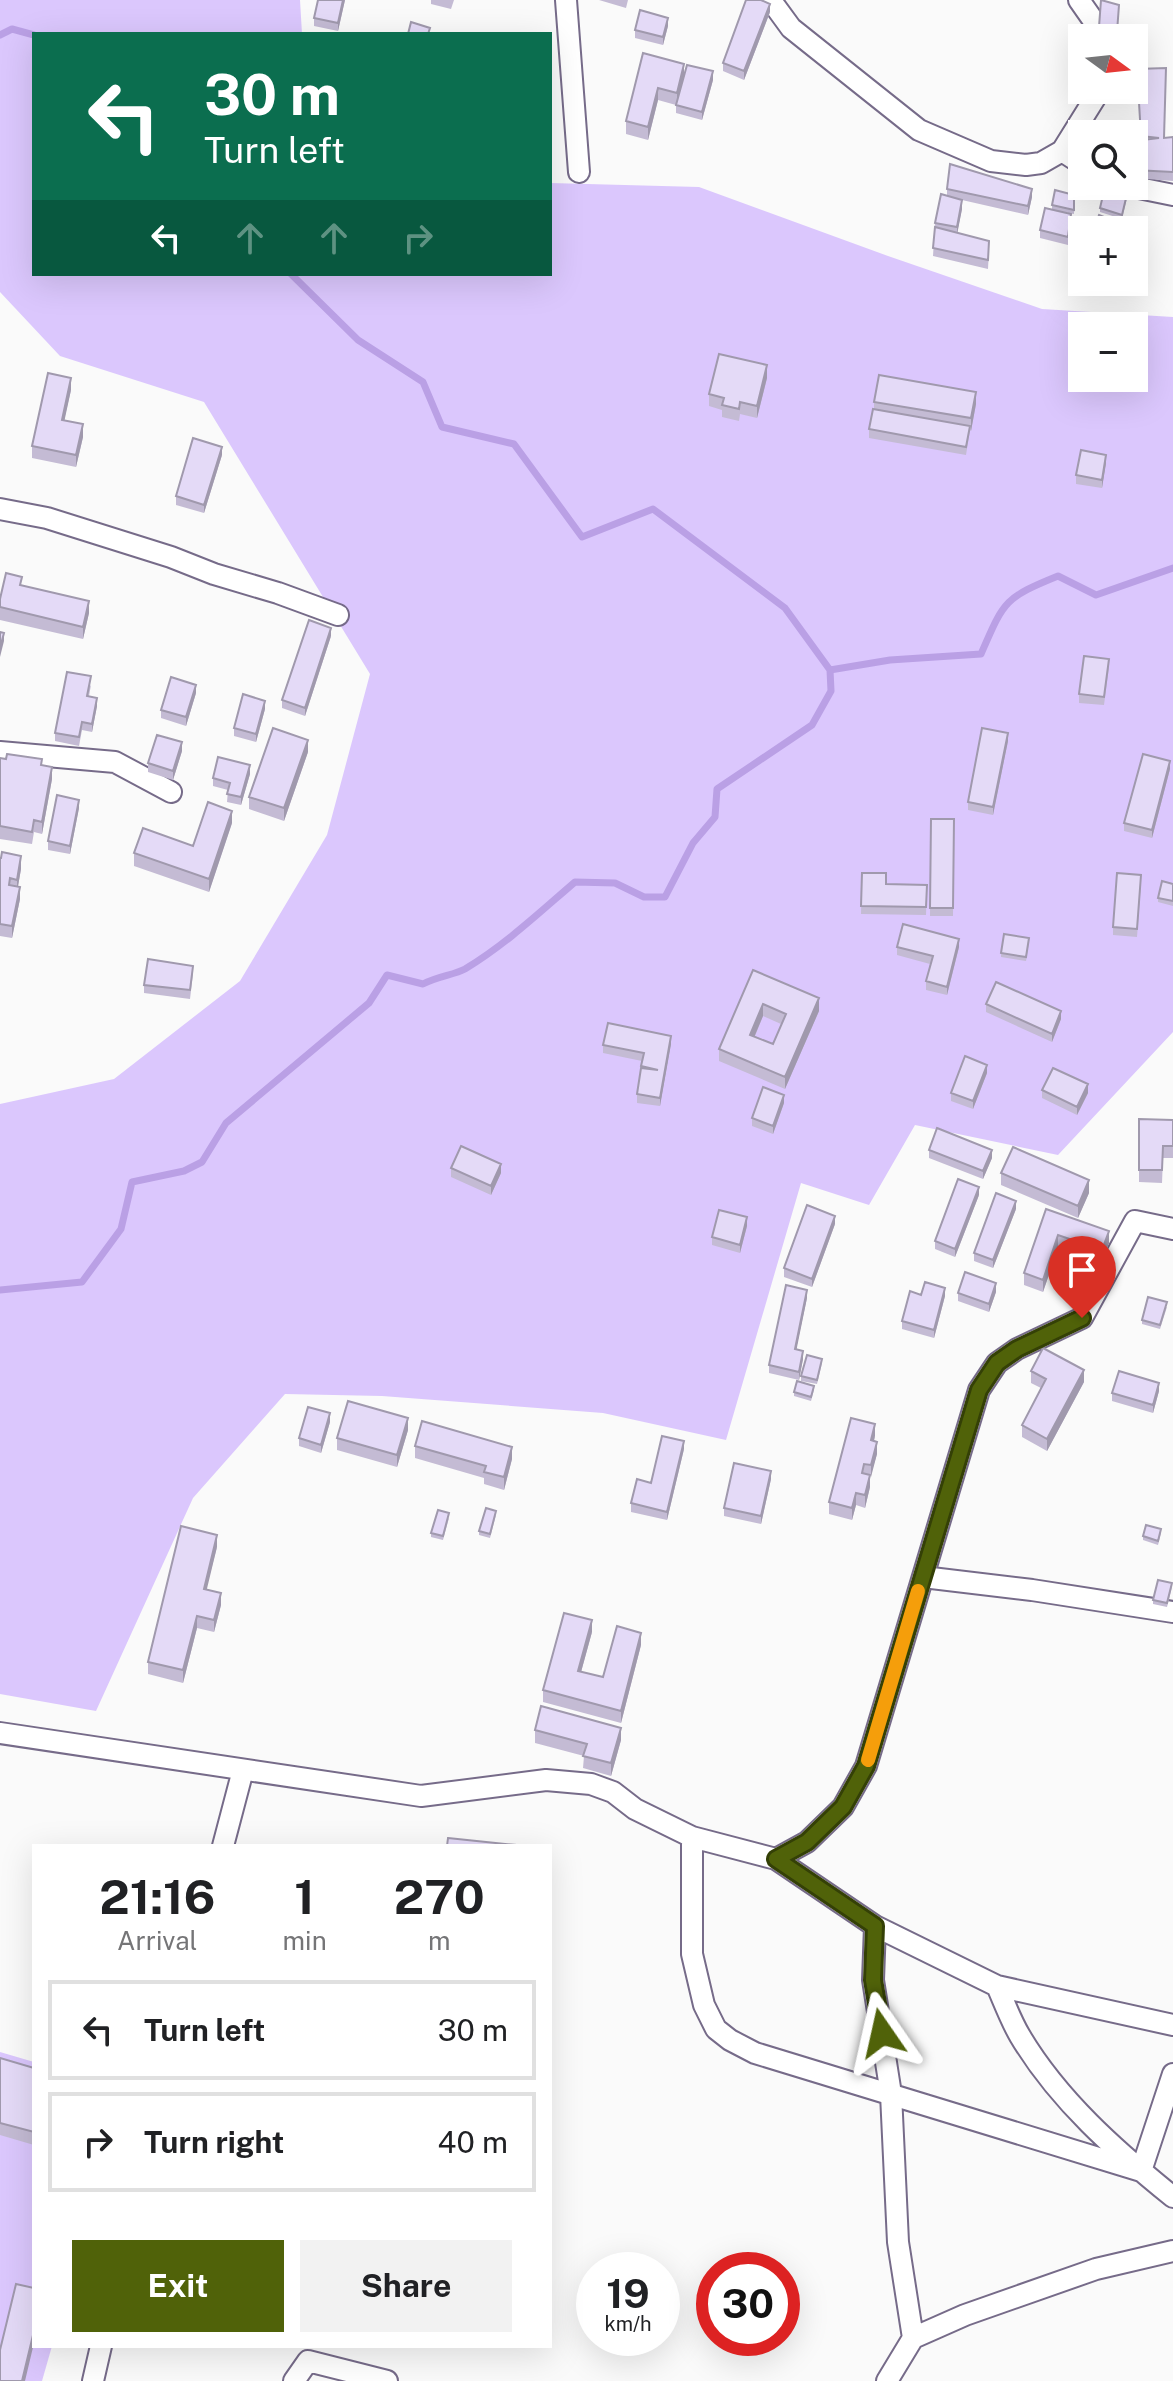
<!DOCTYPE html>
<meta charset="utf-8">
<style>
:root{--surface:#fff;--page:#f2f2f2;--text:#202124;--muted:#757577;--line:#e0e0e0;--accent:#506209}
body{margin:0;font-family:"Public Sans",sans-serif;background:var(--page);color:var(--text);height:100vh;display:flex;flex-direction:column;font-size:30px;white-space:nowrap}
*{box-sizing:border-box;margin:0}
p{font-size:26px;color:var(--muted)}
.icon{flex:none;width:44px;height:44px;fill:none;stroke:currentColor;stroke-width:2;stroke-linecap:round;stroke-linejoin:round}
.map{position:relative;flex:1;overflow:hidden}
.side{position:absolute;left:32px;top:1844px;width:520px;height:504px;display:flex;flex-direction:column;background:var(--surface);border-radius:0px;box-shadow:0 8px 32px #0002}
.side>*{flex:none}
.banner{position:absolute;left:32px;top:32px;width:520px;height:244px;border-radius:0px;box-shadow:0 8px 32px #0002;background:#0b6e4f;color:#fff;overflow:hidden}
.needle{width:52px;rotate:105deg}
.buttons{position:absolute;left:1068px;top:24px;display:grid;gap:16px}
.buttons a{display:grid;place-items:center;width:80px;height:80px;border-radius:0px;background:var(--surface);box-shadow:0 8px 32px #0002;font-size:40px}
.speed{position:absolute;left:576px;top:2252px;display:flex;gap:16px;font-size:40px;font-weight:700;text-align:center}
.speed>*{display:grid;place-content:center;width:104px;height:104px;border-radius:50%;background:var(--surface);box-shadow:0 8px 32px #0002;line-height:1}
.speed small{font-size:20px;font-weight:400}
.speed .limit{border:12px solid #d22;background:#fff;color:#111}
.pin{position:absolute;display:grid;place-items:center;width:68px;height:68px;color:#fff;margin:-82px -34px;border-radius:50% 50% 50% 0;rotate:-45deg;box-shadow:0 0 8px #0007}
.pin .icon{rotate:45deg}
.me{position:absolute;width:88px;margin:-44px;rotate:349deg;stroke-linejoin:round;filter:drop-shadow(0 0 6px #0008)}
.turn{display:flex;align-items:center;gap:28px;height:168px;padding:0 40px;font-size:36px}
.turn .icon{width:104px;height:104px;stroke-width:2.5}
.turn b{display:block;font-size:56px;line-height:68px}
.lanes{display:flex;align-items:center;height:76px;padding:0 40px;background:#0003;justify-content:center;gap:40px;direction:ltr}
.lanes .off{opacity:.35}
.eta{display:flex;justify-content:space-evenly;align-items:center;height:136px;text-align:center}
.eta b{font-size:48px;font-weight:700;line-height:56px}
.action{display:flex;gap:16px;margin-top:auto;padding:16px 40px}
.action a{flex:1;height:92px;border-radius:0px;background:var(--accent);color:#fff;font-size:32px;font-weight:700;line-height:92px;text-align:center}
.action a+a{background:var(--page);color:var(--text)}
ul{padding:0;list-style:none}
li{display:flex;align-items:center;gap:24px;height:100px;margin:0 16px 12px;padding:0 24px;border:4px solid var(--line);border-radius:0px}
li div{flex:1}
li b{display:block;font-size:30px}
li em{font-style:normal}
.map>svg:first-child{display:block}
.green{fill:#dbc7fd;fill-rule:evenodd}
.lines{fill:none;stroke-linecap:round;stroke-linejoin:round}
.stream{stroke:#baa0e5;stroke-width:7}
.street-casing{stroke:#766b89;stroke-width:24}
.street{stroke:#fff;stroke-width:20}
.wall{fill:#c4bbd4;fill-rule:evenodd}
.shaded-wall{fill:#a099ad}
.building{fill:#e4daf7;stroke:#a099ad;stroke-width:2;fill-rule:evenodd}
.route-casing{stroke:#344006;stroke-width:20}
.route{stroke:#506209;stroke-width:14}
.slow{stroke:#f59e0b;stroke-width:14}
</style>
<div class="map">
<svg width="1173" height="2381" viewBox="0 0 1173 2381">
<rect width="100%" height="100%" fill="#fafafa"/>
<path class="green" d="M0,0H300L302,34H34V274H550V183L699,187L888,256L1042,309L1173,317V1032L1058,1155L915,1125L869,1205L801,1183L726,1440L603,1413L382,1396L285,1394L193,1498L96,1711L0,1694V1104L114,1079L240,981L327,835L370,674L204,402L60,356L0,292ZM1082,326H1134V378H1082Z
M0,2052L34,2062V2346H52L42,2381H0Z"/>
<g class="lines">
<path class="stream" d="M0,35L12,29L34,35
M291,274L358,340L423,382L442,427L514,444L582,537L653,509L785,608L830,670L890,660L981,654C1004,601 1004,598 1058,576L1096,595L1173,568
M0,1290L82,1282L121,1229L132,1182L184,1171L202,1162L226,1123L369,1003L387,975L423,984C438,976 454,975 465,969C505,945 540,912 575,882L615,883L644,897H665L693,843L715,817L717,789L812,725L831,691L830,670"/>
<defs>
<path id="street" d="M566,0L579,172
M768,0L772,2L791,28L919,130L991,161L1026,165L1041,163L1062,151L1100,90
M1079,0L1093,20L1098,38
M1062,151L1082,164
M1129,186L1173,195
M0,509L47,518L171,557L214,574L278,593L338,615
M0,752L115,762L171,792
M923,1577L1032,1590L1173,1612
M0,1733L421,1796L546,1780L591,1784L613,1792L635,1809L692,1837L776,1859L875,1926L997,1986L1173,2025
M692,1837V1954L704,2005L716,2029L730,2040L755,2053L1141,2171
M223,1846L243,1770
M776,1859L807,1842L843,1807L866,1766L979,1390L997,1363L1017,1349L1082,1318L1135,1221L1173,1229
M875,1926L873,1980L891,2094L898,2242L913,2338
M997,1986C1004,2002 1011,2021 1020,2036C1058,2100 1116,2151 1173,2197
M1141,2171L1173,2074
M93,2381L101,2346
M294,2381L308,2361L387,2381
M887,2381L913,2338L965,2315L1096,2269L1173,2251"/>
</defs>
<use href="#street" class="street-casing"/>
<use href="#street" class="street"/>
</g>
<path class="wall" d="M318,0H345L338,31L314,26V18Z
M431,0H454L451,9L431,4Z
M599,0H628L626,8Z
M1101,0L1119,5L1117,36L1099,32Z
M770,12L744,80L723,71V63Z
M668,26L663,45L635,38V30Z
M643,53L684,75L713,80L702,120L676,113V105L658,100L648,140L626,134V121Z
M1137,69L1165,138L1173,137V181L1134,178V141L1141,140Z
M947,189L1032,197L1028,215L962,200V209L957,233L989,249L988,269L933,256L935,223L947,196Z
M1074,195V214L1052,210V205Z
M1127,198L1122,219L1100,212V208Z
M1071,222L1068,245L1040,238V230Z
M767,378L757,418L740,414L739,421L722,417V410L709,406V394Z
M71,390L64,420L83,437L76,467L32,458V446Z
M874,402L976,404L971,431L970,430L966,455L869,438V429L874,409Z
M222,455L204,513L176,505V496Z
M1106,463L1102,488L1076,484V475Z
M22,585L89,613L83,639L0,620V599Z
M331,636L305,716L282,708V700Z
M1109,667L1104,705L1079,703V694Z
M91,685L89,696L97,706L92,732L82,730L79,746L55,741V733Z
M196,693L186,726L161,718V710Z
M265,709L256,742L234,736V728Z
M1008,741L993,815L968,810V802Z
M182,751L173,780L148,772V763Z
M308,752L284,821L249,809V797Z
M0,758L42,766L52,779L42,834L34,832L32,844L0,839Z
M1170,769L1152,838L1124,831V823Z
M250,774L241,805L227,802L228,790L213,786V778Z
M79,808L70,854L48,850V841Z
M931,819H954L953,916H930Z
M232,823L209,892L134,866V853L193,846Z
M0,858L21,869L18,886L20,899L12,938L0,936Z
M862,873L886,884L927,885L926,915L861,914Z
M1141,883L1137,937L1113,935V927Z
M1173,884V906L1158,902V898Z
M1029,942L1026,961L1001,957V953Z
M897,947H959L947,995L926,990V981L930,964L897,955Z
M753,970L819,1011L785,1089L719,1061V1049ZM763,1016L781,1024L773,1044L755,1036Z
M193,974L190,999L144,993V985Z
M986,1004L1061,1019L1052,1042L986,1012Z
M671,1044L660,1106L637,1103V1094L642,1061L603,1053V1045Z
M987,1073L973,1109L951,1101V1093Z
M1042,1090L1088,1093L1077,1115L1042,1098Z
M784,1103L773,1134L752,1126V1118Z
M1139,1119L1173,1120V1158H1163L1162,1183L1139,1182Z
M929,1150L992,1158L983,1179L929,1158Z
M451,1168L501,1173L491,1195L451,1177Z
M1001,1173L1089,1193L1078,1218L1001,1185Z
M979,1195L955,1257L935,1249V1241Z
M1016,1209L993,1268L974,1261V1253Z
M1046,1209L1109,1243L1102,1263L1058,1248L1043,1292L1024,1285V1273Z
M835,1224L812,1287L784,1277V1268Z
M747,1226L740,1253L712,1245V1237Z
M996,1292L989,1312L958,1301V1293Z
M921,1295L945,1296L934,1338L902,1329V1321Z
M807,1298L796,1349L803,1359L799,1380L769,1373V1365Z
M1167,1307L1160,1329L1142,1324V1320Z
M822,1363L817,1384L801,1381V1376Z
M1031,1371L1084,1382L1047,1451L1022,1437V1425L1041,1388L1031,1383Z
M814,1390L811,1401L794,1396V1392Z
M1159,1391L1153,1413L1112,1401V1393Z
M330,1422L321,1453L299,1446V1438Z
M408,1430L397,1467L337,1450V1438Z
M875,1436L874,1441L877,1454L870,1477V1487L865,1508L856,1505L852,1520L829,1514V1502Z
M415,1446L512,1459L504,1490L484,1484V1478L415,1458Z
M684,1449L667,1520L631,1512V1503Z
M771,1479L761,1524L724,1516V1508Z
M496,1515L490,1538L479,1535V1531Z
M449,1518L443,1540L431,1537V1533Z
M1161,1533L1158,1545L1143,1540V1536Z
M217,1547L206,1589L221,1605L214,1632L197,1628L183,1683L148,1674V1662Z
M1172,1587L1167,1607L1153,1604V1600Z
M592,1632L581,1672L603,1677L641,1645L621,1723L543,1702V1690Z
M535,1730L621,1740L611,1776L583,1768L584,1756L535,1743Z
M0,2058L34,2068V2145L0,2135Z"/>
<path class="shaded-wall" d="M343,0H345L338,31V23Z
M770,4V12L744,80V71Z
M668,18V26L663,45V37Z
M684,64V76L677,105V93Z
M713,71V80L702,120V112Z
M658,88V100L648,140V127Z
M1032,189V197L1028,215V206Z
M962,200V209L957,235V227Z
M767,365V378L757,418V406Z
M71,378V390L62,432V420Z
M976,392V404L971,431V418Z
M83,424V437L76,467V455Z
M222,447V455L204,513V505Z
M1106,455V463L1102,488V480Z
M89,601V613L83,639V627Z
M331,628V636L305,716V708Z
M4,633V641L0,657V648Z
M196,685V693L186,726V717Z
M97,698V706L92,732V724Z
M265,701V709L256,742V734Z
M1008,733V741L993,815V807Z
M308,740V752L284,821V808Z
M182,742V751L173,780V771Z
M1170,761V769L1152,838V830Z
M250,765V774L241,805V797Z
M52,767V779L42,834V822Z
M79,800V808L70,854V846Z
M232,811V823L209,892V879Z
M21,856V869L17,892V880Z
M20,887V899L12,938V926Z
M959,939V947L947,995V987Z
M819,998V1011L785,1089V1077Z
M763,1004V1016L750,1047V1035Z
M1061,1011V1019L1052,1042V1034Z
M671,1036V1044L660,1106V1098Z
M987,1065V1073L973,1109V1101Z
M1088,1084V1093L1077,1115V1107Z
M784,1095V1103L773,1134V1126Z
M992,1150V1158L983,1179V1171Z
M501,1164V1173L491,1195V1186Z
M1089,1180V1193L1078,1218V1206Z
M979,1187V1195L955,1257V1249Z
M1016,1201V1209L993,1268V1260Z
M835,1216V1224L812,1287V1279Z
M747,1217V1226L740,1253V1245Z
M1109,1231V1243L1102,1263V1250Z
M1058,1235V1248L1043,1292V1280Z
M996,1283V1292L989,1312V1304Z
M945,1288V1296L934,1338V1330Z
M807,1290V1298L795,1357V1349Z
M803,1351V1359L799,1380V1372Z
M1084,1370V1382L1047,1451V1439Z
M1159,1383V1391L1153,1413V1405Z
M330,1413V1422L321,1453V1445Z
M408,1418V1430L397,1467V1455Z
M875,1424V1436L871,1452V1440Z
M684,1441V1449L667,1520V1512Z
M877,1442V1454L871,1477V1465Z
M512,1447V1459L504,1490V1477Z
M771,1471V1479L761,1524V1516Z
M870,1475V1487L865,1508V1495Z
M856,1493V1505L852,1520V1508Z
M217,1535V1547L204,1601V1589Z
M221,1593V1605L214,1632V1620Z
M197,1616V1628L183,1683V1670Z
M592,1620V1632L578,1683V1671Z
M641,1633V1645L621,1723V1711Z
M621,1728V1740L611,1776V1763Z
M34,2331V2343L25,2381H22Z"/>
<path class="building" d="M318,0H343L338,23L314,18Z
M746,0H761L770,4L744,71L723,63Z
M1101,0L1119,5L1117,32L1099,27Z
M640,10L668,18L663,37L635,30Z
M411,22L430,28L428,34H408Z
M643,53L684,64L677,93L658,88L648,127L626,121Z
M687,65L713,71L702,112L676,105Z
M1166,68L1164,138L1173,137V172L1134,170V141L1159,138L1141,136L1137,69Z
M950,164L1032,189L1028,206L947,189Z
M1055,190L1074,195V210L1052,205Z
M1104,191L1127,194L1122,215L1100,208Z
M941,194L962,200L957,227L935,223Z
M1045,208L1071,214L1068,237L1040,230Z
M1099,215L1114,221L1112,230H1094Z
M935,227L989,241L988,260L933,248Z
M719,354L767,365L757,406L740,402L739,409L722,405L724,398L709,394Z
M48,373L71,378L62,420L83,424L76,455L32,446Z
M879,375L976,392L971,418L874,402Z
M873,409L970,426L966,447L869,429Z
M193,438L222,447L204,505L176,496Z
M1081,450L1106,455L1102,480L1076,475Z
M6,573L22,577L20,585L89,601L83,627L0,607V599Z
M309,620L331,628L305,708L282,700Z
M0,632L4,633L0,648Z
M1084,656L1109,659L1104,697L1079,694Z
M67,672L91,676L87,696L97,698L92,724L82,722L79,737L55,733Z
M171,677L196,685L186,717L161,710Z
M243,694L265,701L256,734L234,728Z
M273,728L308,740L284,808L249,797Z
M982,728L1008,733L993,807L968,802Z
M157,735L182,742L173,771L148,763Z
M7,754L42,759L41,765L52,767L42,822L34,820L32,832L0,826V758L6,759Z
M1143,754L1170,761L1152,830L1124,823Z
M218,757L250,765L241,797L227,794L230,783L213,778Z
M57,795L79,800L70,846L48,841Z
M208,802L232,811L209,879L134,853L143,828L193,846Z
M931,819H954L953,908H930Z
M2,852L21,856L17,880L10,878L9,885L20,887L12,926L0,924V858H1Z
M862,873H886V884L927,885L926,907L861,906Z
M1117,873L1141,875L1137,929L1113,927Z
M1162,881L1173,884V901L1158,898Z
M903,924L959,939L947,987L926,981L933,956L897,947Z
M1004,934L1029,938L1026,957L1001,953Z
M148,959L193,966L190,990L144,985Z
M753,970L819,998L785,1077L719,1049ZM763,1004L786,1014L773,1044L750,1035Z
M996,982L1061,1011L1052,1034L986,1004Z
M608,1023L671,1036L660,1098L637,1094L641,1068L658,1070L641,1066L644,1053L603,1045Z
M965,1056L987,1065L973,1101L951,1093Z
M1053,1068L1088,1084L1077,1107L1042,1090Z
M763,1087L784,1095L773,1126L752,1118Z
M1139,1119L1173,1120V1146H1163L1162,1170H1139Z
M937,1128L992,1150L983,1171L929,1150Z
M461,1146L501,1164L491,1186L451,1168Z
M1013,1147L1089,1180L1078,1206L1001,1173Z
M958,1179L979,1187L955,1249L935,1241Z
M996,1193L1016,1201L993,1260L974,1253Z
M807,1205L835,1216L812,1279L784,1268Z
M1046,1209L1109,1231L1102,1250L1058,1235L1043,1280L1024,1273Z
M719,1210L747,1217L740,1245L712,1237Z
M965,1272L996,1283L989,1304L958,1293Z
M925,1282L945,1288L934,1330L902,1321L910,1291L921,1295Z
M786,1285L807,1290L795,1349L803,1351L799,1372L769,1365Z
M1148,1297L1167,1302L1160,1325L1142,1320Z
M1043,1348L1084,1370L1047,1439L1022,1425L1046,1379L1031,1371Z
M807,1355L822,1359L817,1380L801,1376Z
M1119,1371L1159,1383L1153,1405L1112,1393Z
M797,1381L814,1386L811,1397L794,1392Z
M348,1401L408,1418L397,1455L337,1438Z
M308,1407L330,1413L321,1445L299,1438Z
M851,1418L875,1424L871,1440L877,1442L871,1465L864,1464L862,1473L870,1475L865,1495L856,1493L852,1508L829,1502Z
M422,1421L512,1447L504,1477L484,1472L486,1466L415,1446Z
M662,1436L684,1441L667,1512L631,1503L637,1479L651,1483Z
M734,1463L771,1471L761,1516L724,1508Z
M486,1508L496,1511L490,1534L479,1531Z
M438,1510L449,1513L443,1536L431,1533Z
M1146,1525L1161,1529L1158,1541L1143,1536Z
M181,1526L217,1535L204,1589L221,1593L214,1620L197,1616L183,1670L148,1662Z
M1158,1580L1172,1583L1167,1603L1153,1600Z
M564,1613L592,1620L578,1671L603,1677L617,1626L641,1633L621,1711L543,1690Z
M541,1706L621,1728L611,1763L583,1756L587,1744L535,1730Z
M448,1838L516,1845V1846H447Z
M0,2058L34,2068V2132L0,2123Z
M16,2284L34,2288V2331L22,2381H0V2350Z"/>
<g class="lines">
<defs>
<path id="route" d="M882,2033L873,1980L875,1926L776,1859L807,1842L843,1807L866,1766L979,1390L997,1363L1017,1349L1082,1318"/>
</defs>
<use href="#route" class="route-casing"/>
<use href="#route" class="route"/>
<path class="slow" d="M868,1760L918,1591"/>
</g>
</svg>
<div class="buttons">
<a><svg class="needle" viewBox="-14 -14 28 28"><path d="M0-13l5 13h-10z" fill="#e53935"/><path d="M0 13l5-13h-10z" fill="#757577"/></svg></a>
<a><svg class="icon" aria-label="search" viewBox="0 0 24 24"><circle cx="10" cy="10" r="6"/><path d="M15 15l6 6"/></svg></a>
<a>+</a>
<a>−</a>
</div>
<div class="speed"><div>19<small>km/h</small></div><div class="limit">30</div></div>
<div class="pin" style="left:1082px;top:1318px;background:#d93025"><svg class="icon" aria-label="arrive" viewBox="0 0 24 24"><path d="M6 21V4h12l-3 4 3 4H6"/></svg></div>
<svg class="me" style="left:882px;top:2033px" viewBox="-20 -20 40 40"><path d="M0-17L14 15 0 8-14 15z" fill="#506209" stroke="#fff" stroke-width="4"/></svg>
<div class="banner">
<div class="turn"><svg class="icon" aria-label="left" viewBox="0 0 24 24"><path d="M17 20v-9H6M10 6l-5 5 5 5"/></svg><div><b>30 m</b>Turn left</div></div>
<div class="lanes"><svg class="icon" aria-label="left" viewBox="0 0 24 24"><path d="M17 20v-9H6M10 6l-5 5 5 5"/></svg><svg class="icon off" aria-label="ahead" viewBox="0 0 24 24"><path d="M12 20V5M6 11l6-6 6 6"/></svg><svg class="icon off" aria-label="ahead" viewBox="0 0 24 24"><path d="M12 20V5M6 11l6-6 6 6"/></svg><svg class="icon off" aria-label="right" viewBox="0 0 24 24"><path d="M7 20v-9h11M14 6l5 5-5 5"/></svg></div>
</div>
<section class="side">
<div class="eta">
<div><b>21:16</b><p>Arrival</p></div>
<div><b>1</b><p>min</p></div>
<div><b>270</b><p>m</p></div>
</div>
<ul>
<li><svg class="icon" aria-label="left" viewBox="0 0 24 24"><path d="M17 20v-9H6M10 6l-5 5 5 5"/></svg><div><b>Turn left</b></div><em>30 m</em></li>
<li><svg class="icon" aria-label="right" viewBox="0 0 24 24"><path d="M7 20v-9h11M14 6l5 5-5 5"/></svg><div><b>Turn right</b></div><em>40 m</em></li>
</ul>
<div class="action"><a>Exit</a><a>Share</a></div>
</section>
</div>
